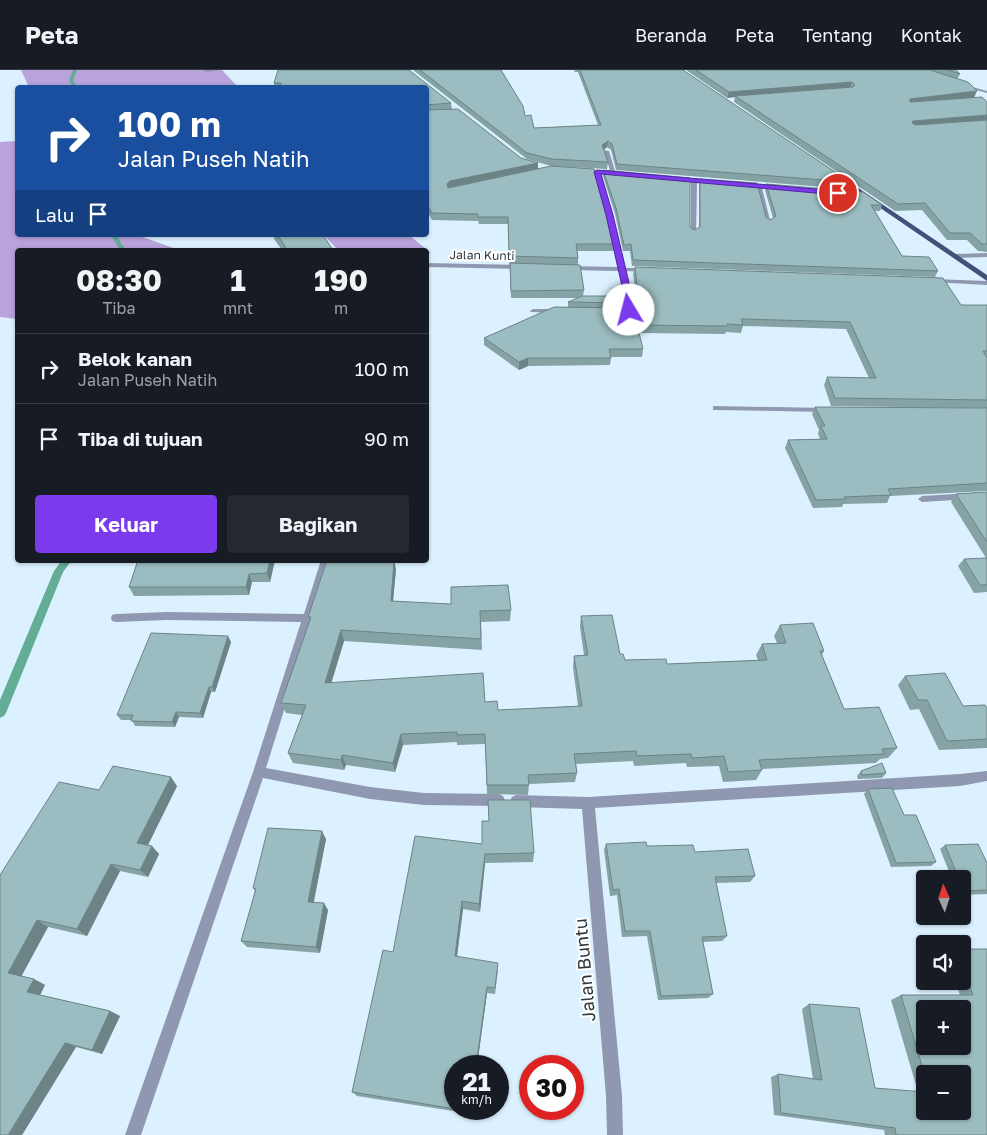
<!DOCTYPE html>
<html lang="id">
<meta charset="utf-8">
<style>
:root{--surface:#171b24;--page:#242831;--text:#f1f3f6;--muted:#9ea1a6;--line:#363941;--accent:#7c3aed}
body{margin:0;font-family:"Golos Text",sans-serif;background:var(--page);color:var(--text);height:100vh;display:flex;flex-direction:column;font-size:19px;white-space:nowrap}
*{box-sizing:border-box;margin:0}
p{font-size:16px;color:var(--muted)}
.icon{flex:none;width:28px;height:28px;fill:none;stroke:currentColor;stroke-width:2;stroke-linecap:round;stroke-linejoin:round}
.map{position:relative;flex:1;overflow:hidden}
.side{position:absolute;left:15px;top:178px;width:414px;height:315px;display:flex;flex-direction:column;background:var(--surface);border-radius:5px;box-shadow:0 1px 4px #0004}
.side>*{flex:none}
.top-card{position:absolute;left:15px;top:15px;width:414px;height:152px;border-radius:5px;box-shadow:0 1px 4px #0004;background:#1a4fa0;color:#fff;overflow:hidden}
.needle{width:32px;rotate:357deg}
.buttons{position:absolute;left:916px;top:800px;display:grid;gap:10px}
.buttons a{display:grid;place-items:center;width:55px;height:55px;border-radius:5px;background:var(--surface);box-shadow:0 1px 4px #0004;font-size:25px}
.speed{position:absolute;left:444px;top:985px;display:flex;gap:10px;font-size:25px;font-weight:700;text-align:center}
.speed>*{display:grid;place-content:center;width:65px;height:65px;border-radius:50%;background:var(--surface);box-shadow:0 1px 4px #0004;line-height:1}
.speed small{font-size:12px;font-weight:400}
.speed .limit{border:8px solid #d22;background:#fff;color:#111}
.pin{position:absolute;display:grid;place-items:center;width:42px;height:42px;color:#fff;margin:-21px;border:2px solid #fff;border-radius:50%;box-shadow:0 1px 5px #0007}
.me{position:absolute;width:55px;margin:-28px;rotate:352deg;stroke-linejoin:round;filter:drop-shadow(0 0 4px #0008)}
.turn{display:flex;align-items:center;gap:18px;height:105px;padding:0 20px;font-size:22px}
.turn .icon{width:65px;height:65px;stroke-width:2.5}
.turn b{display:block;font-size:35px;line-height:42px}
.then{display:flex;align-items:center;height:48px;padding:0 20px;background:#0003;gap:10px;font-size:19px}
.eta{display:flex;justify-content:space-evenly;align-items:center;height:85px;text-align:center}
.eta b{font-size:30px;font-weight:700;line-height:35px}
.button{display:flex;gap:10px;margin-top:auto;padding:10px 20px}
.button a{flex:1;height:58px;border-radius:5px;background:var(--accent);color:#fff;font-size:20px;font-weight:700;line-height:58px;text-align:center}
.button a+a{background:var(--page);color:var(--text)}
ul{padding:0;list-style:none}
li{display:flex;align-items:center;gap:15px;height:70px;padding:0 20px;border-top:1px solid var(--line)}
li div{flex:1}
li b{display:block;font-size:19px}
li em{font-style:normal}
header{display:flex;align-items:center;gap:30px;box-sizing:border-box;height:70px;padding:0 25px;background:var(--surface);border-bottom:1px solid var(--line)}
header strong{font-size:24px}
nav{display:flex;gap:28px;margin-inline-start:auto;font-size:18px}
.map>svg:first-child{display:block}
.forest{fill:#b8a3db}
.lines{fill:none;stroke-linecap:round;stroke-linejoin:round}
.stream{fill:#63ad97;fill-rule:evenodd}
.street{fill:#8f98b0;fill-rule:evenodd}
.primary{fill:#43517a;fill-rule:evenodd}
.wall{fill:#85a2a5;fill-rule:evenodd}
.shaded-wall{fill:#6c8486}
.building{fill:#9bbcc0;stroke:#6c8486;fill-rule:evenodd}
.route{fill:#7c3aed;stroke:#51269a}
.labels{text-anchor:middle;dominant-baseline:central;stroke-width:4;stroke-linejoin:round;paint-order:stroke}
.far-street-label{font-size:12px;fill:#2e3940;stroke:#fff}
.near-street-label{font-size:18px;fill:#2e3940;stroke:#fff}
</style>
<header>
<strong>Peta</strong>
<nav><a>Beranda</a><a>Peta</a><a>Tentang</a><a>Kontak</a></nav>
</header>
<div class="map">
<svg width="987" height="1065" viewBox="0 0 987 1065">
<rect width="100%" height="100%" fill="#dcf1ff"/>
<path class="forest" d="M21,0H222L238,17H29Z
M17,71L18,165H137L179,180H18L17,249L0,247V72Z
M324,165H409L431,183L426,184V180H338Z"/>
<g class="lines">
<path class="stream" d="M73,0H77L73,10L77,18H73L69,10Z
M111,165H117L122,175L126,180H120Z
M62,490H72L63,502L6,643L4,646L0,648V630L54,501Z"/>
<path class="street" d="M205,0H221L206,2L204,1Z
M962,14L987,21V23L960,16Z
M604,80L609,81L615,101L618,103L615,105L600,104L613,145L625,198H646L649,200L646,202L626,201L633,235L631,241L621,245L618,243L626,239L627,235L619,201L568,200L565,198L568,196L618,197L607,145L595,103L579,101L582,99L610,101Z
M677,108L712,111L715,113L712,115L697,113L696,164L691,163V113L675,111L674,110Z
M742,114L779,116L780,117L777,119L762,118L771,154L766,153L757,117H744L742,116Z
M987,183V187L955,188L952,186L955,184Z
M426,193L521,195L524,197L521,199L426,197Z
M933,209L987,211V215L931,212L930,211Z
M533,239H556L559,241L556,243L531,242L530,241Z
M713,336L826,338L830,340L826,342L716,340H713Z
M987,422V428L922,432L918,429L922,426Z
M321,490H331L266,698L370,717L424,723L499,724L503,726L505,730L503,734L499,736L424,735L370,729L263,708L141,1065H125L253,702L301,552L166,550L116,552L112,551L111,548L112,545L116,544L166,542L304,544Z
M987,701V711L960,716L595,738L622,1026L623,1065H607L606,1026L582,739L516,737L512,735L510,731L512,727L516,725L588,727L960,704Z"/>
<path class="primary" d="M835,105H839L987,205V211L835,107Z"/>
</g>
<path class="wall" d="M278,0H409L451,33L452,39H458L521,88L538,93V99L551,96L594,99L614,174L613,181H577L578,188V195H580L584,220L583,226H625L626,229L625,235L622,238H625L633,235L635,224H636L633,204L635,197L943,208L961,235H987V421L890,426L887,433L843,434L842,437L813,438L785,378L788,370L820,369L818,364L819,360L812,344L815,337L981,338L831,336L824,315L827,307L869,308L846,259L743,256L741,263L726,262L725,264L639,263L643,279L642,287H611L610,295L528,296L519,300L484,275V268L554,237H568V232L578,228H511L508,154H479L478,151L432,150L426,139V18H274V13Z
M413,0H501L525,46L534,58L598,55L578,2H575L574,0H683L850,112L848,119L616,100L611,80L607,77L604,80L608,92L607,99L551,96L527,89Z
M686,0H956L960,4L957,9L974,27L987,32V182L978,181L967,170H947L922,140L895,141L734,32L735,27L727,28Z
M603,100L690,157L694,160L699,158V115L700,109L766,147L770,150L773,148L765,120L766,114L882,135L880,141H875L902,186L938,201L935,207L632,196L630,181H623L615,144L603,106Z
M274,165H323L333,180H282L274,169Z
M987,422V522L974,523L958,496L964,489L986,488L951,432L956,424Z
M138,490H275L270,512H252L249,525L134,526L129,517Z
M396,499L393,531L511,540L510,551L481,552L482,580L344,571L331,613L485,632L498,640L578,636L573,597L574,586L584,585L580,557L581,546L620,584L625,590L667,594L758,590L756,585L762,574L777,573L774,566L780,555L824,581L822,585L844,639L897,678L888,688L880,689L876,693L762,699V700L756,710L723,712L719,696L687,697L686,693L634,696L633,691L576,694L577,703L575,712L529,714L528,725L487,724L485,674L457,675V672L403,675L395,702L346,695L344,700L293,693L288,683L302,645L286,643L281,633L310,552L308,547Z
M231,572L215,622H211L203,648L179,647L175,657L135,656L132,650H121L117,645Z
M905,606L963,636L987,638V678L939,680L919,639L910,640L898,615Z
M861,701L886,703L882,708L858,709L857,706Z
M177,716L148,775L159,784L148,807L120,801L87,866L48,857L21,906L34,909L45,915L40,925L110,941L120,946L102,984L76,977L22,1065L0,805L99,720Z
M868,719L904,745L936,792L931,796L891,797L864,724Z
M488,730L534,783L533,792L485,793L480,842L463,839L457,886L498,900L495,924L487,923L477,996H455L486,1039L485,1046L357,1026L352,1022L393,882L482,774L489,751Z
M326,769L314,832L328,840L320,883L247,877L241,871L255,821L253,818Z
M606,774L647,776L695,782L755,806L750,812L716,813L727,866L722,871L703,872L713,924L708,928L658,930L647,866L622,867L617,825L610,826L604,780Z
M945,775L987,793V824L962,825V809H952L940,779Z
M962,879H987V1065H885L884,1060L774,1045L771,1007L778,1004L813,1009L802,939L809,934L875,1018L918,1022L891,930L901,925H960L955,911H962ZM925,1004L962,1041H925Z"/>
<path class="shaded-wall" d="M852,12L850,18L735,26V27L727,28L729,22Z
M977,21L974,28L908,35L910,29Z
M987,45V51L911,57L912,53L913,51Z
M608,71L607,77L601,82L602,75Z
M538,93V100L447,121V114L450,111Z
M626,229L625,235L621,239V233Z
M528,288V296L519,300V292Z
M270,490H275L270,512L267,503Z
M394,490L396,499L392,542L391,531Z
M249,504L252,512L249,525L246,517Z
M341,560L344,571L328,624L325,613Z
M228,566L231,572L215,622L212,617Z
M209,617L211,622L203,648L200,643Z
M176,642L179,647L175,657L172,652Z
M401,664L403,675L395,702L393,693Z
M342,685L346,695L344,700L341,690Z
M171,707L177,716L145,781L137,773Z
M322,761L326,769L312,839L308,832Z
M152,776L159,784L148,807L140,800Z
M485,784V793L480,842L479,834Z
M111,794L120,801L87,866L77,859Z
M462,831L463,839L456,893L455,886Z
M324,833L328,840L320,883L316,877Z
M37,850L48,857L20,909L8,903Z
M34,909L45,915L39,927L27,922Z
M487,917V923L477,996H476Z
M110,941L120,946L102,984L92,980Z
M65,973L76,977L22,1065H8Z"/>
<path class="building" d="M278,0H409L451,33L426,35V18L279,17L281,13H274Z
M420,0H501L523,36L525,46L531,45L534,58L601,55L580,0H683L850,112L617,94L612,74L608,71L602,75L608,92L552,89L527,83Z
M696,0H930L968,12L977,21L910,29V32L982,27L987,32V45L913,51L912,53L916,55L987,50V174H982L970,163H950L925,133L898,134L735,26L853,17L855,15L852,12L729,22Z
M948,0H956L960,4Z
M458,39L521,88L538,93L450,111L447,114L448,118L551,96L594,99L614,174H576L578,188L509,186L508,147H478V144L432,143L426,133V40Z
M603,100L690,108V157L694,160L700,157V109L757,113L766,147L770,150L776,146L766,114L863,122L882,135H871L902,186L929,187L938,201L633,190L631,174L624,175L616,138Z
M278,165H323L333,180H287Z
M510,193L580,195L584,220L511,221Z
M635,197L943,208L961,235H987V281H983L987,288V330L835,328L827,307L876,308L850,252L741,249L743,255L727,254V256L637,255L643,279H609L611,288H528L519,292L484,268L554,237L625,238L633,235L635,224H638Z
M582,226H625L626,229L621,233L568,232Z
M815,337L987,338V413L888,419L891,425L844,427L846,429L816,430L788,370L827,369L821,356H825Z
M987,422V472L956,424Z
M987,488V515H980L964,489Z
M138,490H270L267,503L249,504L246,517H129Z
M327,490H394L391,531L451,534V517L508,515L511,540L480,541L481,569L341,560L325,613L483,603L485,632L497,631L498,640L582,636L574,586L588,585L581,546L612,545L620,584H623L625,590L666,589L667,594L767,590L762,574L786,573L780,555L813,553L824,581H820L844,639L879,637L897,678L882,679L884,684L759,690L762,700L728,702L724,686L692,688L691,684L637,686L636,681L574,684L577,703L528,705L529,715H487L485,664L457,665V662L401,664L393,693L342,685L341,690L288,683L306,635L281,633L311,547H308Z
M151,563L228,566L212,617H209L200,643L176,642L172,652L131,651L133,645H117Z
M945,603L963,636L985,635L987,638V669L947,671L927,630H918L905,606Z
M882,693L886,703L862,705L861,701Z
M113,696L171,707L137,773L152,776L140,800L111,794L77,859L37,850L8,903L34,909L27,922L110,941L92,980L65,973L8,1065H0V805L59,712L99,720Z
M892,718L904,745H916L936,792L896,793L868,719Z
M488,730H530L534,783L485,784L479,834L462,831L455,886L498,893L495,918L487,917L476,996H455V1039L352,1022L383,880L393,882L415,766L482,774V751H489Z
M268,758L322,761L308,832L324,833L316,877L241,871L256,819L253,818Z
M646,772L647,776L693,775L695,782L748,779L755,806L715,807L727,866L702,867L713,924L661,926L650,861H625L619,819L613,820L606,774Z
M978,774L987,793V820L964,821L962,816V809H959L945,775Z
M962,879H987V1065H896L895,1058L781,1043L778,1004L822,1010L809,934L859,938L875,1018L925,1022V1041H962V1004H925V1006L901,925H973L962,897ZM925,939H962V976H925Z
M456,1039H486L485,1043Z"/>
<path class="route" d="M597,100L838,121L842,123L838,125L601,104L613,145L634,234L633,240L629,243L625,240L626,234L606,145L594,102Z"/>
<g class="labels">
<g class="far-street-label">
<text transform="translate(482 185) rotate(1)">Jalan Kunti</text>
</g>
<g class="near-street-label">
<text transform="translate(584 900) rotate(-95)">Jalan Buntu</text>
</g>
</g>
</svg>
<div class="buttons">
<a><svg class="needle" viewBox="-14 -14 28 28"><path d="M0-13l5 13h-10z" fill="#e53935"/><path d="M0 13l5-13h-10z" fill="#9ea1a6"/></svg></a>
<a><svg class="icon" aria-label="sound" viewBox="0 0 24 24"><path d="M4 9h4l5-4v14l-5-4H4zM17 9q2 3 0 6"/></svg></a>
<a>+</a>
<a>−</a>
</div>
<div class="speed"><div>21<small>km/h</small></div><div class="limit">30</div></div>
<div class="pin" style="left:838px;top:123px;background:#d93025"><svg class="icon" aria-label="arrive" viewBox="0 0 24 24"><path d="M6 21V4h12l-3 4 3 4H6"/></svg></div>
<svg class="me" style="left:629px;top:240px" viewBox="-20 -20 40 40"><circle r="19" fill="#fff"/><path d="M0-13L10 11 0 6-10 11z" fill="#7c3aed"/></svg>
<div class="top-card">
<div class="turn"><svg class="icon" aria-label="right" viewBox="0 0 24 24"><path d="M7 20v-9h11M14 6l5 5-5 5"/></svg><div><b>100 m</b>Jalan Puseh Natih</div></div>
<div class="then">Lalu<svg class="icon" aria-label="arrive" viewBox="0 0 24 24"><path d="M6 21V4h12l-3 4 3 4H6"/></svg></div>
</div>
<section class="side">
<div class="eta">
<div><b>08:30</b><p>Tiba</p></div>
<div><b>1</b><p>mnt</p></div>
<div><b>190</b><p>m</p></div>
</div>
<ul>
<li><svg class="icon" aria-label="right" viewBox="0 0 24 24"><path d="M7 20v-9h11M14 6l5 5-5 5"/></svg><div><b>Belok kanan</b><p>Jalan Puseh Natih</p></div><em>100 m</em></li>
<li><svg class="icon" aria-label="arrive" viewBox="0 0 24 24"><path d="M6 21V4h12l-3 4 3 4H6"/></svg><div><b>Tiba di tujuan</b></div><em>90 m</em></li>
</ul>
<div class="button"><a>Keluar</a><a>Bagikan</a></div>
</section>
</div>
